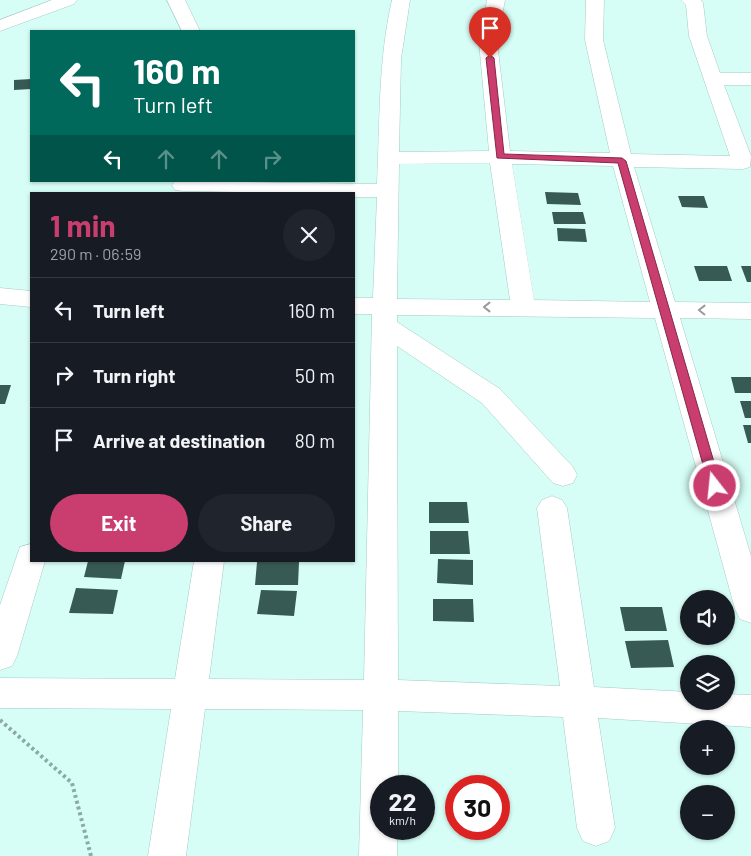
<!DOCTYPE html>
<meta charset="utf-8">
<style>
:root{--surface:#171b24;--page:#20242c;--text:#f1f3f6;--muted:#9ea1a6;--line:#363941;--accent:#c93d6f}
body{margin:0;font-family:Barlow,sans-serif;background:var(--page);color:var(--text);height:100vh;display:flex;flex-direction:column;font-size:19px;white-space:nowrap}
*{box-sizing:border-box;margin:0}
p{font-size:16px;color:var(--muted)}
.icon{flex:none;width:28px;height:28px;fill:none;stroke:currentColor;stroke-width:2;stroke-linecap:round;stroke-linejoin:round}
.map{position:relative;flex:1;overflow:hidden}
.drawer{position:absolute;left:30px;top:192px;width:325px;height:370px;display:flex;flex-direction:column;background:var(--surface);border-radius:0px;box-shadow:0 1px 4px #0004}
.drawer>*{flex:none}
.hud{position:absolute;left:30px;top:30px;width:325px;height:152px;border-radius:0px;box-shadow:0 1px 4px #0004;background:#00695c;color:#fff;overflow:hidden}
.buttons{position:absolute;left:680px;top:590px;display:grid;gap:10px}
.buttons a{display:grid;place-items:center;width:55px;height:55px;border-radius:50%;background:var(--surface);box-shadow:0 1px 4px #0004;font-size:25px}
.speed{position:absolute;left:370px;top:775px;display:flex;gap:10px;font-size:25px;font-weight:700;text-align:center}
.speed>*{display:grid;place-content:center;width:65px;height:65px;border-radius:50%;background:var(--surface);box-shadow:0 1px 4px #0004;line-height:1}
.speed small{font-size:12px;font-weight:400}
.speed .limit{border:8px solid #d22;background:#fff;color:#111}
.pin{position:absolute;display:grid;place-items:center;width:42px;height:42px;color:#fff;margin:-51px -21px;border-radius:50% 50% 50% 0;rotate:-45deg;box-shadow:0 0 5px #0007}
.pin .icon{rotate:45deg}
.me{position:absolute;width:55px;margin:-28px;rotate:344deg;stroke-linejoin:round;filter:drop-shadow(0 0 4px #0008)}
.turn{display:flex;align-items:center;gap:18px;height:105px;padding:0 20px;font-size:22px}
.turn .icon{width:65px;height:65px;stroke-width:2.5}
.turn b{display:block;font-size:35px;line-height:42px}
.lanes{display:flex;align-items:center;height:48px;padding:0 20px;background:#0003;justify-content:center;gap:25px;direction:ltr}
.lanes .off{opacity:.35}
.round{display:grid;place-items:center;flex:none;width:52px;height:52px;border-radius:26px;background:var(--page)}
.overview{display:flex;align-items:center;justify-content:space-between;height:85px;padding:0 20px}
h1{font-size:30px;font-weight:700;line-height:38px;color:var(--accent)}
.action{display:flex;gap:10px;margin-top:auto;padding:10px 20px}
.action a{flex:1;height:58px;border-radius:30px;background:var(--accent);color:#fff;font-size:20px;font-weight:700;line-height:58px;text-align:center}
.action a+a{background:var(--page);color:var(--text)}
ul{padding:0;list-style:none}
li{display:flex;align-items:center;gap:15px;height:65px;padding:0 20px;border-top:1px solid var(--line)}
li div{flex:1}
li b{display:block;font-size:19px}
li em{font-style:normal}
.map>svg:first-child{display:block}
.building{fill:#385a55}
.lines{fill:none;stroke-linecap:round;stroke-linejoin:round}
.minor-casing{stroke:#a5cbc4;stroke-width:1}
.path{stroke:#8baaa4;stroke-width:4;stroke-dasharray:3 3;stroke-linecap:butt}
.minor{fill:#fff;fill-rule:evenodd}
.oneway{stroke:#959c9b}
.route{fill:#c93d6f;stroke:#832848}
</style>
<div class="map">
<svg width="751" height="856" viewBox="0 0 751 856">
<rect width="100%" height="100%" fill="#d6fef6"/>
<path class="building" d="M31,79V89L14,90V80Z
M545,192L578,193L581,205L547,204Z
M678,196H704L708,208L682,207Z
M552,212H583L586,224H554Z
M557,228L585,229L587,242L558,241Z
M694,266H727L732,281H699Z
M741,266H751V282H747Z
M731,377H751V393H735Z
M0,385H11L5,404H0Z
M740,401H751V418H745Z
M743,425H751V443H748Z
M429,502H467L469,523H429Z
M430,531H468L470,554H430Z
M438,559L473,560V585L437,583Z
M88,561H125L121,579L84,577Z
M257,562H299L298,585H255Z
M76,588L118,590L113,614L69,613Z
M261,590L297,591L294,616L257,614Z
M433,599H473L474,622L433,621Z
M620,607H662L667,631H625Z
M668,640L674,667L631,668L625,641Z"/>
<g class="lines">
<defs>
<path id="minor" d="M52,0H77L74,4L0,31V20Z
M167,0H185L200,31H182Z
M392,0H410L401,59L399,152L489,151L479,42L487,0H505L497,42L510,151L610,153L585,40L586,0H604L603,40L631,154L730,156L689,36L686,5L681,0H701L703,3L707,36L720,73H751V85H724L751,156L750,167L743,169L634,167L675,302L751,303V319L680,318L751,556V623L740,619L735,609L655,318L397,315V322L500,389L573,467L577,475L573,483L563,486L553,483L482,403L397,346L398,680L560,686L537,508L542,500L552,496L562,500L567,508L594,687L689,692V701H726V694L751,695V727L598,718L615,828L609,841L596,846L583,841L577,828L563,717L398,711V786H381V829H397V856H359L363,710L205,709L186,856H148L171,709L0,708V678L175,679L194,561H224L209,679L364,680L372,314H354V298H373L377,197H354V194L183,191L175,190L172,185L175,181L377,184C380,122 378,61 392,0ZM490,163L510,300L397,299L399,164ZM512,164L613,166L650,302L534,300Z
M0,288L31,291V307L0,304Z
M31,544V561H45L17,656L12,666L0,670V605L20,547Z"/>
</defs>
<use href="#minor" class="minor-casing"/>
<path class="path" d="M0,720L72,783L91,856"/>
<use href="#minor" class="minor"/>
</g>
<defs><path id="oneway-chevron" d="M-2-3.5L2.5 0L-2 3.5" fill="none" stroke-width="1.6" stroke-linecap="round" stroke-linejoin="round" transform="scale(1.25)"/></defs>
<g class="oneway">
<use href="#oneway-chevron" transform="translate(487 307) rotate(-180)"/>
<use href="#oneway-chevron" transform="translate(702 310) rotate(-179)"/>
</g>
<path class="route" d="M490,55L494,58L504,154L622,158L626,161L721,486L719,490L715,491L709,486L618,163L497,158L486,58Z"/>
</svg>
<div class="buttons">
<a><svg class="icon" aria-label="sound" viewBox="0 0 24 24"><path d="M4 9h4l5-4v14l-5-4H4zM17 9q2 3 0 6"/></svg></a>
<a><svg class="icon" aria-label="layers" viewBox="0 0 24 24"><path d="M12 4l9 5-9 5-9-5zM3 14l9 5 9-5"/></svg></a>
<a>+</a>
<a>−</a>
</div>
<div class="speed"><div>22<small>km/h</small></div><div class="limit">30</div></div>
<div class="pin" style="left:490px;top:58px;background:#d93025"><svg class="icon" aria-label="arrive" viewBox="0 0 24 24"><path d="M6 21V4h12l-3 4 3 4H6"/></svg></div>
<svg class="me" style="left:715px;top:486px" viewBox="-20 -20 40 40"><circle r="17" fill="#c93d6f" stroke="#fff" stroke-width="3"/><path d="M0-11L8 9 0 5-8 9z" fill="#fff"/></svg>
<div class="hud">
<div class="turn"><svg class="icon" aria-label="left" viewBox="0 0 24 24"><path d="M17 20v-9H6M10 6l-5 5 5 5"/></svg><div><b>160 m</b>Turn left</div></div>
<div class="lanes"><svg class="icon" aria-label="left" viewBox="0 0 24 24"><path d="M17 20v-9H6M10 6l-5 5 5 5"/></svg><svg class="icon off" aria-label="ahead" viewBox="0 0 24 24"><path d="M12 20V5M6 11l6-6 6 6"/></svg><svg class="icon off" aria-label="ahead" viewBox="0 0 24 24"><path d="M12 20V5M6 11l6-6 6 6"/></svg><svg class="icon off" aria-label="right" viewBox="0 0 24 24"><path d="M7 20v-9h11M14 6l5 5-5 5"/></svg></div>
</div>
<section class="drawer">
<div class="overview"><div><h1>1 min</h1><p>290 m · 06:59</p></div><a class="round"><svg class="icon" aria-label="close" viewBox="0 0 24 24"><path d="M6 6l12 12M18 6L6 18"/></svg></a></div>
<ul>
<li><svg class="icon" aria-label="left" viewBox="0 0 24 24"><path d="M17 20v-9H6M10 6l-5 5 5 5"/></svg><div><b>Turn left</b></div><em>160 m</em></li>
<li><svg class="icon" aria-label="right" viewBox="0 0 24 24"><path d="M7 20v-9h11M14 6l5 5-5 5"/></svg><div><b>Turn right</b></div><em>50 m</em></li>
<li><svg class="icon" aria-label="arrive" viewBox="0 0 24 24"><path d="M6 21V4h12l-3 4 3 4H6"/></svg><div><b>Arrive at destination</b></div><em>80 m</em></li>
</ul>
<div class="action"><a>Exit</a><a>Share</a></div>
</section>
</div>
